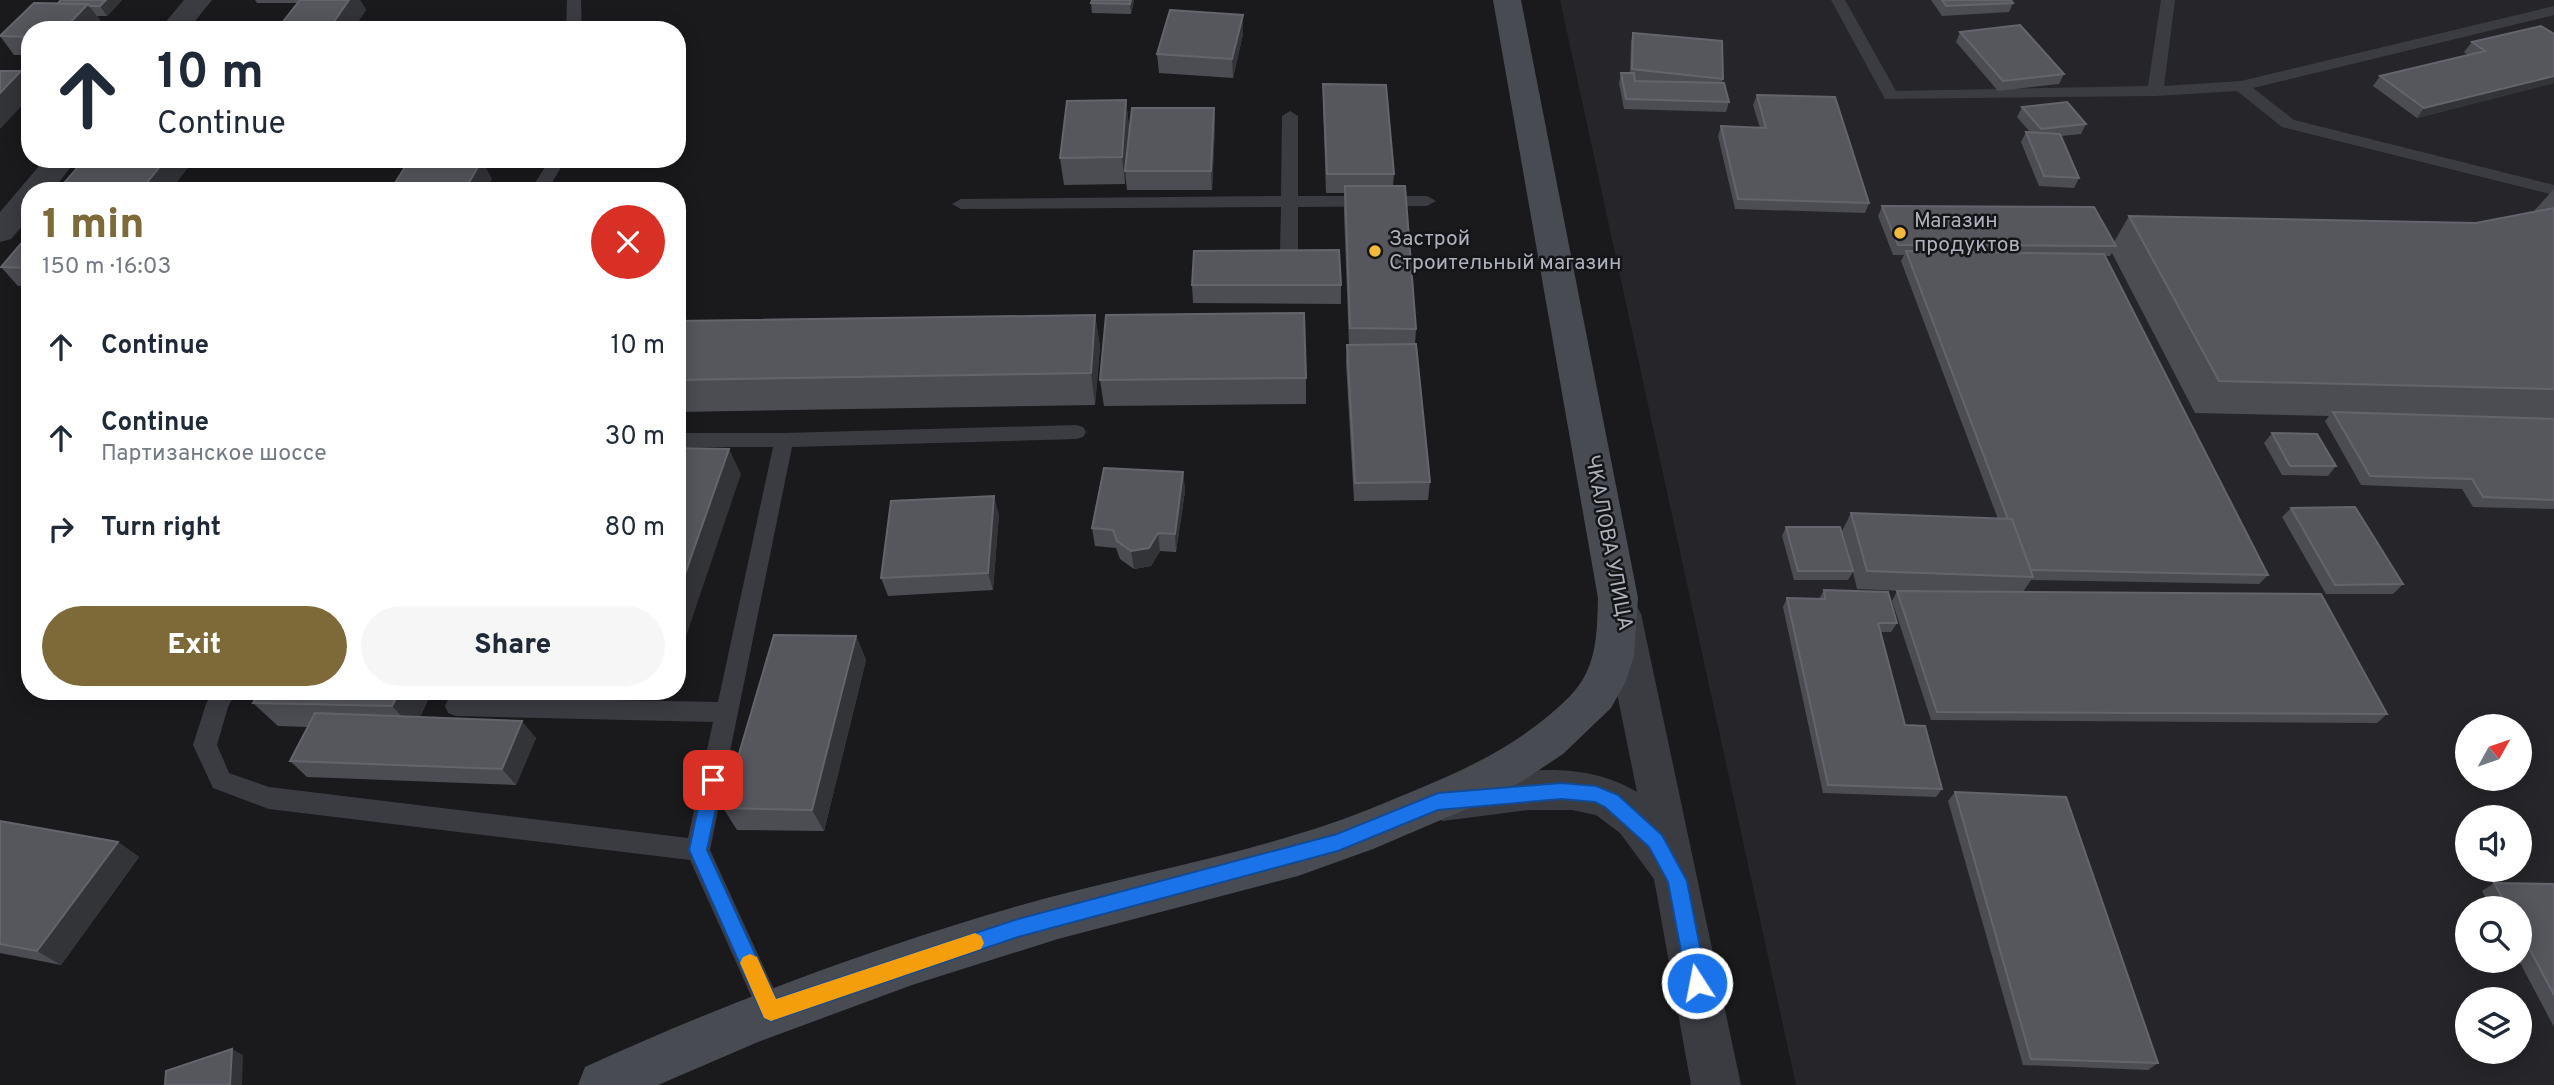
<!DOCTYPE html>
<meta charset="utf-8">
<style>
:root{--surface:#fff;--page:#f6f6f7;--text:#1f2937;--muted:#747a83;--accent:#7e6a39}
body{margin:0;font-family:Overpass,sans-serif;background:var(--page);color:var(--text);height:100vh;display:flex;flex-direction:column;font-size:26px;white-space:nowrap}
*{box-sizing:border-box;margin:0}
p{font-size:23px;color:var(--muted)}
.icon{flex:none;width:38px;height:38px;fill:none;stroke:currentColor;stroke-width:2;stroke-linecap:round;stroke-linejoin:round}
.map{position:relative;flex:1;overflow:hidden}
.details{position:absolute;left:21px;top:182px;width:665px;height:518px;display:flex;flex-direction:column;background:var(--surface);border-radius:28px;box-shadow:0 4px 18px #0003}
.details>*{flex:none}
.guide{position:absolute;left:21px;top:21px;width:665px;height:147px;border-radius:28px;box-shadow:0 4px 18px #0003;background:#fff;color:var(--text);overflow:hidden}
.needle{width:46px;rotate:50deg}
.buttons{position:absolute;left:2455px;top:714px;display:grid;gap:14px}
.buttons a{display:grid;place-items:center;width:77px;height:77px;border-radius:50%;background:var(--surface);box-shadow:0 4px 18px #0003;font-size:35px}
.pin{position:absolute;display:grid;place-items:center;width:60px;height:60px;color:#fff;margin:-30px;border-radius:14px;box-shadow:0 4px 10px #0006}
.me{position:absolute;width:77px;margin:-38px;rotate:349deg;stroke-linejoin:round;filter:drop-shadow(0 0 5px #0008)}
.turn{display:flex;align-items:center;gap:24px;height:147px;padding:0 21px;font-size:32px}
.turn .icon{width:91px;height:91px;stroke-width:2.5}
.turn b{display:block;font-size:49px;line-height:60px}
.round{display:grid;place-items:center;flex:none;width:74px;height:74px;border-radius:37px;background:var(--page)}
.head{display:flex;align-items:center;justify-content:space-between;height:119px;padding:0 21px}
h1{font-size:42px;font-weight:800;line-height:52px;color:var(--accent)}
.cta{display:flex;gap:14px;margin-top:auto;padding:14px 21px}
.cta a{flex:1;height:80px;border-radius:42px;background:var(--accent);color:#fff;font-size:28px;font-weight:800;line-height:80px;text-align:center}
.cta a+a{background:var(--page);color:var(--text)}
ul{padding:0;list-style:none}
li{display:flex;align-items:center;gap:21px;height:91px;padding:0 21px}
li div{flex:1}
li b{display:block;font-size:26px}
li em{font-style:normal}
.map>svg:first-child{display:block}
.built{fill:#26262a;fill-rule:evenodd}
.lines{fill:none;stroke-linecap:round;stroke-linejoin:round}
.service{fill:#3b3c42;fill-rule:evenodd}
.minor{fill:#3b3c42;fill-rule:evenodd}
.tertiary{fill:#3b3c42;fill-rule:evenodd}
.secondary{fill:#494b52;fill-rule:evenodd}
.wall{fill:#4b4d52}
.shaded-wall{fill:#333438}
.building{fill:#56575d;stroke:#64656c;stroke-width:2}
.route{fill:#1a73e8;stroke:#114b97;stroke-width:2}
.slow{fill:#f59e0b}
.poi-dot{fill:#f3b93c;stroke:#151518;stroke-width:2.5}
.labels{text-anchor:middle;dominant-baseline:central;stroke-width:5;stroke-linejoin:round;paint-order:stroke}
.poi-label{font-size:21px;fill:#adb1bc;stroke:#151518;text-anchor:start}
.street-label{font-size:21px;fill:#adb1bc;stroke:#151518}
</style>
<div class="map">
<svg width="2554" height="1085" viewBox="0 0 2554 1085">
<rect width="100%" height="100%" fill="#1a1a1d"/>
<path class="built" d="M1560,0H2554V1085H1796ZM2468,726H2520V779H2468ZM2468,817H2520V870H2468ZM2468,908H2520V961H2468ZM2468,999H2520V1052H2468Z"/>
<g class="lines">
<path class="service" d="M567,0H581L582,30H566Z
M1831,0H1845L1896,91L2148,86L2161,0H2175L2164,86L2241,81L2554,6V15L2253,88L2294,120L2554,185V195L2282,127L2237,91L2155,96L1885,99Z
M1290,111L1298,116V196H1427L1436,201L1427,206L1298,207V250L1289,256L1280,250L1281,207L961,209L952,204L961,199L1281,196L1282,116Z
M550,159H566L547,191H530Z
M1076,425L1083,427L1086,432L1083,437L1076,439L792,447L710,850L784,1011L780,1020L771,1024L762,1020L690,860L269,809L213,788L193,745L206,704L213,691H236L228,707L217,745L229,773L269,787L688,838L713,722L456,716L448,713L445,706L451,691H473L471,697L718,702L773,447H677V433H784Z"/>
<path class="minor" d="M184,0H212L188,30H159Z
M45,159H77L52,191H30V217L11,239L0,242V212Z"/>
<path class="tertiary" d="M1621,598L1635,602L1641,614L1741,1085H1691L1654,879L1620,833L1596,815L1572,810H1528L1443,821L1427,815L1421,801L1427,787L1443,781C1507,773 1578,756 1637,792L1601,614L1607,602Z"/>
<path class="secondary" d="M1493,0H1521L1638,598L1634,656L1625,683L1611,708L1563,754L1521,782L1476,805L1373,849L1298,876L1058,939L912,985L758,1042L658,1085H578L585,1067C725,1003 870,949 1018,906C1112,879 1208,862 1301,833C1339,822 1375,807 1411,792C1468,769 1526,741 1570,696C1597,669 1597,634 1598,598Z"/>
</g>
<path class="wall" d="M122,0L107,16H97L102,23L30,30V55H14L0,36L57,4Z
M255,0H360L366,10L352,30H286L282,23L298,3H257Z
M1092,0H1134L1131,14L1092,13L1091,3Z
M1931,0H2011L2013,3L2009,12L1942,16Z
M1960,32L2064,74L2059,84L1998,91L1956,42Z
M1633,33L1723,79L1722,83L1729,102L1726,112L1624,109L1619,83L1621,73H1630L1631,42Z
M1243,34L1233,78L1159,73L1157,54Z
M2554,34V83L2417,118L2373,86L2380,76L2468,55L2464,52L2472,42Z
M1323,84L1394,174L1393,186L1416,329L1415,344L1430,482L1428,500L1354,501L1346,363L1347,345H1349L1344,213V193H1326L1323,103Z
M1757,95L1869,203L1865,213L1735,209L1718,136L1721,126L1760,128L1753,105Z
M1126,100L1129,127L1126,163L1214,108L1215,127L1212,190H1127L1125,172V184L1064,185L1060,158Z
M2022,107L2086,124L2081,134L2061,136L2079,178L2074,188L2039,186L2021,142L2026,132H2030L2017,117Z
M2554,189V509L2473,507L2462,489L2361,485L2325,421L2329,416L2195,413L2112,253L2110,256H2105L2268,575L2259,584L2031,580L2023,592L2387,714L2377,723L1931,720L1892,601L1897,591L1928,592L1857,589L1853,572L1848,580H1794L1782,536L1786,527L1849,556L1842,531L1851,513L1998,519L1901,261L1904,255H1893L1878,216L1882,206L2114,242L2129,216L2476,223L2533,212Z
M1,267L30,268V286H18Z
M1192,285H1341V304L1193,303Z
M1095,315L1100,347L1095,405L677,412V321Z
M1306,378V404L1104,406L1100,380Z
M2272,433L2336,466L2328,476L2282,475L2264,443Z
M1183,472L1185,491L1176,552L1160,551L1151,566L1134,569L1120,559L1116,548L1095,546L1092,528Z
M2291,508L2403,584L2393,594H2326L2282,517Z
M999,514L993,590L888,596L881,578Z
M1824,590L1897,623L1891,632H1881L1905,725L1942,789L1936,797L1823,793L1783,607L1787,598L1819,599Z
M856,636L866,660L824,831L737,830L723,808Z
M260,691H432L420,717L536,738L516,785L307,777L290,761L308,727L278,726L253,703Z
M1955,792L2158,1063L2148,1070L2023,1065L1948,801Z
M0,821L118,842L139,857L61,965L0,953Z
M2494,883L2554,884V1027L2519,961L2520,908H2491L2482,891Z"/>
<path class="shaded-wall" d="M106,0H122L107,16L100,6Z
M349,0H360L366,10L352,30H336L333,23Z
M1131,0H1134L1131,14L1130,4Z
M88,4L102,23L95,30H63Z
M1243,15V34L1233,78L1232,59Z
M21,71L30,83V97L0,129V93Z
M2554,76V83L2417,118L2424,108Z
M1126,100L1129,127L1125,184L1122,157Z
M1214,108L1215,127L1212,190L1211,171Z
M166,159H195L170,191H140Z
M482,160L492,179L485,191H464Z
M1095,315L1100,347L1095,405L1091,373Z
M729,449L741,474L677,663V597Z
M1183,472L1185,491L1176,552L1175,534Z
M994,496L999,514L993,590L988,573Z
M1158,533L1160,551L1151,566L1134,569L1131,551Z
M856,636L866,660L824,831L812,810Z
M400,691H432L414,729L392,706Z
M522,721L536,738L516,785L502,769Z
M118,842L139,857L61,965L37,951Z
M232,1049L243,1055L242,1085H230Z"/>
<path class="building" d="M61,0H106L100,6H90L88,4H57Z
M300,0H349L333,23H282Z
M1092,0H1131L1130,4L1091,3Z
M1942,0H2011L2013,3L1946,6Z
M34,3L88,4L63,30H30V37L0,36Z
M1170,10L1243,15L1232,59L1157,54Z
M2020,25L2064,74L2003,81L1960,32Z
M2541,26L2554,34V76L2424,108L2380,76L2485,51L2472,42Z
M1633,33L1722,41L1723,79L1632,69Z
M0,71H21L0,93Z
M1621,73H1634L1635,81L1724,83L1729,102L1626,99Z
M1323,84L1386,85L1394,174H1327Z
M1757,95L1835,97L1869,203L1738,199L1721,126L1766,128Z
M1126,100L1122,157L1060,158L1067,101Z
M2067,102L2086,124L2041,129L2022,107Z
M1132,108H1214L1211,171H1125Z
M2026,132L2060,134L2079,178L2044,176Z
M85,159H166L140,191H57Z
M410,159H431L482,160L464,191H390Z
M1345,186H1405L1416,329L1350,328Z
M1882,206L2094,207L2116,246L1898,245Z
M2554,208V389L2219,381L2129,216L2476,223Z
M30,233V268L1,267Z
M1339,250L1341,285H1192L1194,251Z
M1906,251L2104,254L2268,575L2031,570L2012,519H2008Z
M1304,313L1306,378L1100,380L1106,315Z
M1095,315L1091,373L677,380V321Z
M1416,344L1430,482L1355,483L1347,345Z
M2333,412L2554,419V500L2483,497L2472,479L2370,476Z
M2272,433L2317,434L2336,466H2290Z
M677,448L729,449L677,597Z
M1104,468L1183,472L1175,534L1158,533L1149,548L1131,551L1117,541L1113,530L1092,528Z
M994,496L988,573L881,578L891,501Z
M2355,507L2403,584L2335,585L2291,508Z
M1851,513L2012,519L2033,577L1867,571Z
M1786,527H1840L1853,571H1798Z
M1824,590L1888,592L1897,623H1878L1905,725L1925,726L1942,789L1828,785L1787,598L1825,599Z
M1897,591L2321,594L2387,714L1937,712Z
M774,635L856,636L812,810L723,808Z
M260,691H400L392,706L253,703Z
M315,713L522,721L502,769L290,761Z
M1955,792L2066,797L2158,1063L2031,1059Z
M0,821L118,842L37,951L0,944Z
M2494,883L2554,884V995L2520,931V908H2508Z
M232,1049L230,1085H165L166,1071Z"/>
<path class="route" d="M713,772L719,774L722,780L707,850L776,999L1018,919L1337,834L1438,793L1561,783L1596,786L1618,795L1662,835L1687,881L1707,983L1704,990L1697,993L1690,990L1687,983L1668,882L1649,847L1605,807L1595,802L1561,799L1438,810L1338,851L1018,937L771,1021L764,1018L689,850L704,780L706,774Z"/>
<path class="slow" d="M975,933L981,936L984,943L981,949L771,1021L764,1018L740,963L743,957L750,954L757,957L776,999Z"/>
<g class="poi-dot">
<circle cx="1900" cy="233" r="7"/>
<circle cx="1375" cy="251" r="7"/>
</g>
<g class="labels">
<g class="poi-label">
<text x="1914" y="221">Магазин<tspan x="1914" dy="24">продуктов</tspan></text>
<text x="1389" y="239">Застрой<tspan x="1389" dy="24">Строительный магазин</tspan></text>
</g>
<g class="street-label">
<text transform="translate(1608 543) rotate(79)">ЧКАЛОВА УЛИЦА</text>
</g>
</g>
</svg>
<div class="buttons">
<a><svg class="needle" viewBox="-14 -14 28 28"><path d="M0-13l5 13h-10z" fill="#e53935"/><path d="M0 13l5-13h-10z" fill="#747a83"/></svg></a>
<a><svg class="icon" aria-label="sound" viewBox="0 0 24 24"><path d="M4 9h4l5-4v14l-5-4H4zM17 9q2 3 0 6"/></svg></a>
<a><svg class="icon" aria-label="search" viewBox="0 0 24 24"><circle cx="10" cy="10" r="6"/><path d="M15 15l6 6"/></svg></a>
<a><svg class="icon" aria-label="layers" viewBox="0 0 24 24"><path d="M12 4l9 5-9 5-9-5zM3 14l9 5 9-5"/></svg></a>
</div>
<div class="pin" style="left:713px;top:780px;background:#d93025"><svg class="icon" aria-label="arrive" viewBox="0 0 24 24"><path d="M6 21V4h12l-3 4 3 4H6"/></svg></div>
<svg class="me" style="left:1697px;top:983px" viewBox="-20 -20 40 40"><circle r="17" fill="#1a73e8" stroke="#fff" stroke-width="3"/><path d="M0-11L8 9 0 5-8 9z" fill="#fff"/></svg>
<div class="guide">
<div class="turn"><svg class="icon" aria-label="ahead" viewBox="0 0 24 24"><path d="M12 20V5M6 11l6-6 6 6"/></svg><div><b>10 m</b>Continue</div></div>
</div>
<section class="details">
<div class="head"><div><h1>1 min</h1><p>150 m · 16:03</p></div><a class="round" style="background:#d93025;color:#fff"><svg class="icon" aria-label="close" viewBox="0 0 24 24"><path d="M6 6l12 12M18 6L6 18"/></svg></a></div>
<ul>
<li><svg class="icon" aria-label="ahead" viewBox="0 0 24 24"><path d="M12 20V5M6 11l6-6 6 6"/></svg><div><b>Continue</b></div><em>10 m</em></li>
<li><svg class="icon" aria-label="ahead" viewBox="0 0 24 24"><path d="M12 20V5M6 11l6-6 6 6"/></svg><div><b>Continue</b><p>Партизанское шоссе</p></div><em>30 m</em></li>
<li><svg class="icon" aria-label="right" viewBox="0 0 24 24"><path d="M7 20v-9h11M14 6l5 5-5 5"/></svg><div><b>Turn right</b></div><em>80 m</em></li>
</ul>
<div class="cta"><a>Exit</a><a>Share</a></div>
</section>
</div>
